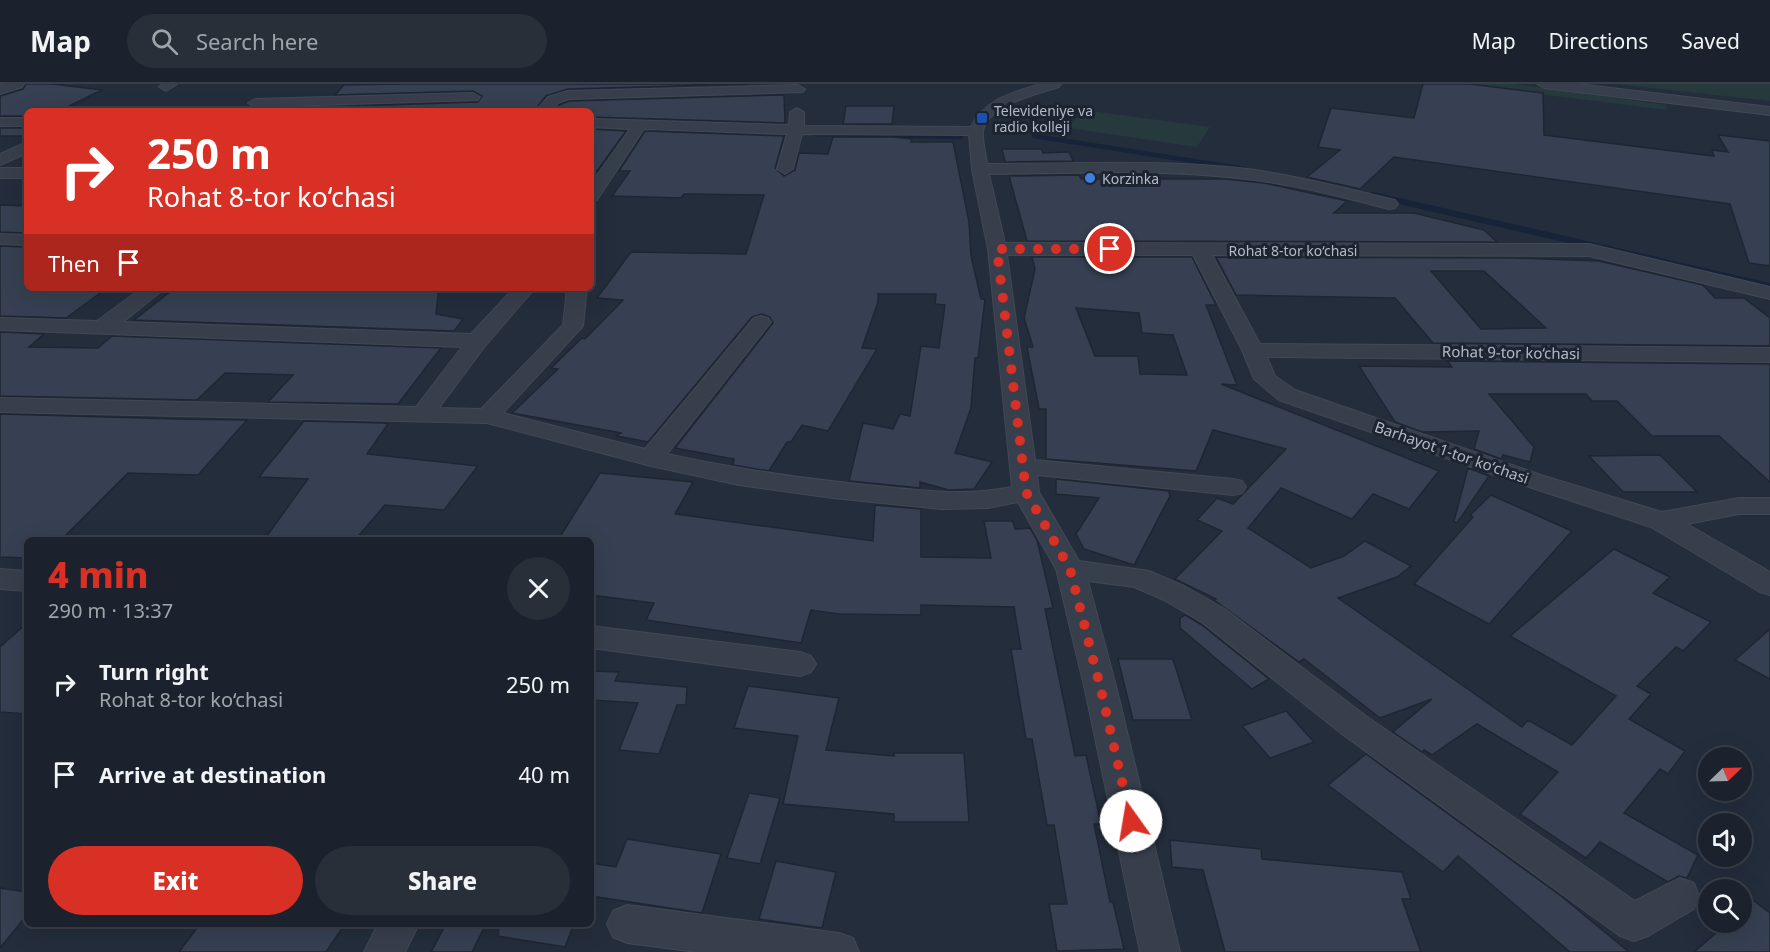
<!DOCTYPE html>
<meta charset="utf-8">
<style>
:root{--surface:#1b222d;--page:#282f39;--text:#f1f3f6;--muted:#a0a4aa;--line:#393f49;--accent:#d93025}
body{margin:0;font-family:"Noto Sans",sans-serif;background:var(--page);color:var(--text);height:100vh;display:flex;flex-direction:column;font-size:22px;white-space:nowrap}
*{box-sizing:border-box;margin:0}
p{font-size:20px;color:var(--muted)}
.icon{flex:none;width:33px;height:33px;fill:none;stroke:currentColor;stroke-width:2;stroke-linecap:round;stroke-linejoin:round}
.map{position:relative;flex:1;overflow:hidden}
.details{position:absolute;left:24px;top:453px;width:570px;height:390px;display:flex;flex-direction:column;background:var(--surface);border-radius:9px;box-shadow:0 6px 24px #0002,0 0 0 2px var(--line)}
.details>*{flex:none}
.banner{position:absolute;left:24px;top:24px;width:570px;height:183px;border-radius:9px;box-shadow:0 6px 24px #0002,0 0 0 2px var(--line);background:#d93025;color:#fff;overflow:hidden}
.needle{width:39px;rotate:67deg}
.buttons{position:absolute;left:1698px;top:663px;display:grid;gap:12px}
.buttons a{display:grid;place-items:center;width:54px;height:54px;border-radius:50%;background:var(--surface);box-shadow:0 6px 24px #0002,0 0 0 2px var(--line);font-size:30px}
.pin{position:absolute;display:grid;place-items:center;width:51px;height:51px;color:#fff;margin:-26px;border:3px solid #fff;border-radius:50%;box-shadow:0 2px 6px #0007}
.me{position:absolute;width:66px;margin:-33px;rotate:347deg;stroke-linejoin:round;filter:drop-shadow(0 0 4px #0008)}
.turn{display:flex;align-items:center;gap:21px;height:126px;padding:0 24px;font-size:27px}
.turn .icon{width:78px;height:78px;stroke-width:2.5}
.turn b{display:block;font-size:42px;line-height:51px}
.then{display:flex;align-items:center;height:57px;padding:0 24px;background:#0003;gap:12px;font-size:22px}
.round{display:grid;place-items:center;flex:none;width:63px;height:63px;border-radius:32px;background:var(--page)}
.headline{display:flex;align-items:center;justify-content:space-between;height:102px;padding:0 24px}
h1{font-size:36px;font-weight:800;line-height:45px;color:var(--accent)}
.action{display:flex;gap:12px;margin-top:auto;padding:12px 24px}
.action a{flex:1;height:69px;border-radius:36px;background:var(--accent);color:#fff;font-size:24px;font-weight:800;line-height:69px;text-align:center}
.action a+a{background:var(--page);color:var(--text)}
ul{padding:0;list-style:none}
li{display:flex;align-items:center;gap:18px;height:90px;padding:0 24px}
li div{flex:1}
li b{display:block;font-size:22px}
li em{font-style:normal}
header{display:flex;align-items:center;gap:36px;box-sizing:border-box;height:84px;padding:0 30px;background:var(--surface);border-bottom:2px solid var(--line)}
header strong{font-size:28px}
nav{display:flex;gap:33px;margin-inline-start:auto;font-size:21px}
.search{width:420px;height:54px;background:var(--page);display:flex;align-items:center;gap:15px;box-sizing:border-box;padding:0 21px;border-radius:33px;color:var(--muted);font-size:22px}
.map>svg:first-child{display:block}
.green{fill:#26393d}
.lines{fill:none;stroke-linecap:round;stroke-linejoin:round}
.stream-far1{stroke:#172339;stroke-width:4.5}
.stream{stroke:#172339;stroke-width:6}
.building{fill:#364052;stroke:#1f2633;stroke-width:1.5;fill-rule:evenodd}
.minor-casing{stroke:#414855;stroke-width:2}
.minor{fill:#383f4c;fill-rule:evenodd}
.route{stroke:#d93025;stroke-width:10;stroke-dasharray:0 18}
.transit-dot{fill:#1a4fb4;stroke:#1d2431;stroke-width:2}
.shop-dot{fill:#3f7fe0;stroke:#1d2431;stroke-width:2}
.labels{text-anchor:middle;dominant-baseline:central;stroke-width:6;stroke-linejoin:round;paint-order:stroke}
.far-poi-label{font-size:14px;fill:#b3bac7;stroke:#1d2431;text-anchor:start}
.far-street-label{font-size:14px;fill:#b3bac7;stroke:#1d2431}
.street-label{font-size:15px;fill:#b3bac7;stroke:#1d2431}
</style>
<header>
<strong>Map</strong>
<div class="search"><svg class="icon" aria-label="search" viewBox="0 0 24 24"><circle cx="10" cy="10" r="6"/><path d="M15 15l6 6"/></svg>Search here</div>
<nav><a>Map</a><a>Directions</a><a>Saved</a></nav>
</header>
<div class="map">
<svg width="1770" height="868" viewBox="0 0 1770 868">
<rect width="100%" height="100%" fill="#242d3c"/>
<path class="green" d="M1458,0H1515L1666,21L1667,26Z
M1617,0H1770V17L1633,2Z
M1084,26L1210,43L1197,63L1068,44Z"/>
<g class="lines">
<path class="stream-far1" d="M0,32H27
M651,47L724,48
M815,50L961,53
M1034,52L1245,85"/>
<path class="stream" d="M1373,111L1770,202"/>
</g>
<path class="building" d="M26,0H53L102,6L59,27H27V32H0V12L23,5Z
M398,0H750L568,5L546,12L534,27H319L323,23L478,18L482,12L473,7L335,11L344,1Z
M1423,0H1470L1543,9L1544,51L1714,72L1712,66L1728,68L1718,51L1770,57V182L1749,179L1730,120L1394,73L1360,105L1307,93L1340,66L1318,63L1331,24L1414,34Z
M784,11L785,39L591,33V27H554L559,21L569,17Z
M846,22H894L892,40H843Z
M0,44H27V52H0Z
M591,45L626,47L597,87H591Z
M645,47L784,52L775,84L784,92L795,86L799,69L828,70L833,53H891L912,55L911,58H953L969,138L971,172L981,215H985L978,274H975L971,324L955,369L992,378L974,405L949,406L920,398V404L849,397L863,339L893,345L900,330L910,332L921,262L939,264L945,221L935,220L936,210H878V218L862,264L877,265L828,347L802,341L791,358H787L769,387L733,381L734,375L675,364L773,239L770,233L762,230L752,233L648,358L617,352L621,349L512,329L558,285L551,284L582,254L585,255L623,216L597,214L631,168L746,170L764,111L684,110L681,114L612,112L630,87H619Z
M1002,65H1042L1043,69L1069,68L1073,77L1005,78Z
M1079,91L1081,95H1225L1264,99L1347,117L1334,129H1414L1484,146L1497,158L1027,157L1009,92Z
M0,121L27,122V149L0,148Z
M0,162L27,163V204H107L66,234L0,232Z
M1032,173H1192L1216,221H1206L1237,301L1221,300L1439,387L1409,425L1373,410L1352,435L1281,404L1248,444L1311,484L1344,472L1365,457L1411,482L1397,493L1338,514L1522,643L1528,636L1572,661L1616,612L1510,552L1614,465L1670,493L1653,509L1711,538L1683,567L1676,563L1637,602L1651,610L1629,635L1685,667L1668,690L1660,685L1624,729L1698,771L1687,794L1679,792L1668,798L1600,758L1586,774L1520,730L1558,688L1477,640L1432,671L1424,666L1422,668L1393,648L1432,615L1380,634L1304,575L1299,578L1214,516L1216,515L1175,495L1222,447L1197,436L1217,414L1233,420L1286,365L1213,346L1196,387L1046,375V325H1039L1027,263H1033L1024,234L1035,185ZM1076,224L1139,229L1142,249L1173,251L1187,291L1140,290L1138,272H1095Z
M1216,173L1514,174L1599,177L1703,201L1715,214H1744L1770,234V262L1433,259L1395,214L1236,211ZM1431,187H1484L1546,244L1481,245Z
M175,204H439L436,230L463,235L454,247L134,236Z
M0,248L44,250L29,263L98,264L112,252L441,264L398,320L268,318L293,291L225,289L197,316L0,312Z
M1447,277L1770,280V398L1719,352H1652L1617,317H1592L1586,310H1489L1534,363L1530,378L1503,371L1501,375L1474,365L1479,347L1422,348L1395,338L1359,282L1452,283Z
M0,330L177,335L247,336L198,391L128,389L61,456H27V474L0,473Z
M304,337L384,339L388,340L367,370L478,382L444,426L385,421L355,456H264L308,395L259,393Z
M1660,371L1697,408H1623L1589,372Z
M1468,384L1489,392L1457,439L1454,437Z
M600,389L693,398L675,430L873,457L875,421L921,425V473L991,474L984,437H1013L1015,445L1030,444L1037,456L1053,524L1045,525L1075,672L1086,671L1101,740H1094L1110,818H1113L1124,865L1057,867L1049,820H1067L1054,741H1047L1032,655H1026L1011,565H1021L1014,523L921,521V531L839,530L811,526L801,559L646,536L654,519L591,511V456H558Z
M1056,395L1169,407L1170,412L1134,481L1084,465L1076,450L1099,414L1056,410Z
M1491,411L1572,447L1489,540L1414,500L1473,433L1470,431Z
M1185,531L1202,541L1269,595L1252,605L1180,544V534Z
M27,539V630L0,628V563Z
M1770,545V595L1735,576Z
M1118,575H1173L1192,636H1133Z
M591,587L619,588L615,597L687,603L686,621H677L659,670L619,666L638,619L591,616Z
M748,602L839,614L826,666L894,672V669H964L969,738H894V730L783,720L798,652L734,644Z
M1286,627L1314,658L1270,674L1242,642Z
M1366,670L1561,812L1629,868H1570L1458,772L1443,788L1328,701Z
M749,709L780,714L760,780L727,774Z
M627,755L721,770L702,829L591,812V779L616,783Z
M1170,756L1261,765L1262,775L1402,788L1411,815H1402L1421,868H1225L1203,786L1172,783Z
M776,777L836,788L822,844L759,835Z
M0,804L27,808V831L0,864Z
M1754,817L1770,829V868H1694L1729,838H1742V828Z
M200,840H345L326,868H179Z
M446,840H486L472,868H431Z
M499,840H574L565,863L498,852Z"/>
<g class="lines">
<defs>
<path id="minor" d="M4,0H24L22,3L0,10V1Z
M162,0H177L166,7L159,3Z
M1040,0H1061L1059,3C1038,10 987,21 983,47C982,57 986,70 987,80C1074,80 1161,75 1248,85C1297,92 1346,104 1395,116L1398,120L1395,124L1389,125C1342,113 1294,100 1246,95C1161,85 1074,89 989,90L1005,159L1589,160L1770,203V215L1589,172L1212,171L1260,260L1770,264V278L1267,273L1275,292L1295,306L1544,392L1662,428L1739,414H1770V430H1739L1687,440L1770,488V511L1760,508L1651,443L1526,402L1279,316L1254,295L1242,266L1193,171H1007L1035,376L1233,395L1242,397L1246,403L1242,409L1233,411L1037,391L1039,408L1079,477L1149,487L1184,502L1225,525L1366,632L1635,817L1680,794L1694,799L1699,812L1694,825L1648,852L1634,857L1620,852L1342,650L1203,539L1164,516L1134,503L1088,497L1117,606L1180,868H1140L1085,606L1056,485L1018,418L988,424L941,425L833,414L739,401L651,382L487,339L0,328V314L416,323L462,263L0,246V234L97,237L142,204H165L123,238L471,250L514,204H535L485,262L439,324L481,325L563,241L567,204H587L583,242L503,329L645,365L754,234L761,232L768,234L771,238L667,370C736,385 805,395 876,402C922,407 967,412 1012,403L988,165L972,85L969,51L802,50L793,85L785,90L777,85L787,50L644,45L597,116L591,117V100L630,45L591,43V35L789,41L790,28L797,24L804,28V42L971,43C984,15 1014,8 1040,0Z
M1537,0H1578L1770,23V31L1544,4Z
M798,1L805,5L803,8L569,15L558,19L551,27H536L548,13L568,7Z
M473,9L480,13L478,16L255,23L248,19L255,15Z
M0,34H27V42H0Z
M27,58V69L0,81V70Z
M0,84H27V94H0Z
M0,150L27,151V161L0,160Z
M0,485L27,487V507L0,505Z
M591,542L800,568L811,572L816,580L811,588L800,592L591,564Z
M627,821L839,849L853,854L859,868H697L627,859L613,853L607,840L613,827Z
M378,840H419L405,868H364Z"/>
</defs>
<use href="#minor" class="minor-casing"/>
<use href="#minor" class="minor"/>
</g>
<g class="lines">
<path class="route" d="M1110,165H997L1026,408L1070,485L1101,606L1131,737"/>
</g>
<rect class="transit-dot" x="976" y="28" width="12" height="12" rx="3"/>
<circle class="shop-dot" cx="1090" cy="94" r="6"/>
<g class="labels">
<g class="far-poi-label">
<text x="994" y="26">Televideniye va<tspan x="994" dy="16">radio kolleji</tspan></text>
<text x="1102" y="94">Korzinka</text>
</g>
<g class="far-street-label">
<text x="1293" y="166">Rohat 8-tor ko‘chasi</text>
</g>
<g class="street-label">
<text transform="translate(1511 268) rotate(1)">Rohat 9-tor ko‘chasi</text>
<text transform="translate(1452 368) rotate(19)">Barhayot 1-tor koʻchasi</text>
</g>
</g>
</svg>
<div class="buttons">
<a><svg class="needle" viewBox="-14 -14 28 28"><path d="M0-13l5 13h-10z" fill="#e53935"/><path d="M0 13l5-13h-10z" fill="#a0a4aa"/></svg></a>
<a><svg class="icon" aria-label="sound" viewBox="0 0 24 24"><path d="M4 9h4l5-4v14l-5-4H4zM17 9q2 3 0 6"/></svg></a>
<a><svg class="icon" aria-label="search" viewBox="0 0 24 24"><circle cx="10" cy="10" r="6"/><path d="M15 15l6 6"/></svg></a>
</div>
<div class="pin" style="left:1110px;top:165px;background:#d93025"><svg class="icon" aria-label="arrive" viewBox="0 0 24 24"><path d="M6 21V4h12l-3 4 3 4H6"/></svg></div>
<svg class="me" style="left:1131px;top:737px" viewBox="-20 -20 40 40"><circle r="19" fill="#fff"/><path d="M0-13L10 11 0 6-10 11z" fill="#d93025"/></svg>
<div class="banner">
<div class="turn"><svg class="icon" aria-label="right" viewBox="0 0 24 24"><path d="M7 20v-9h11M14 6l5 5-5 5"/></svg><div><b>250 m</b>Rohat 8-tor ko‘chasi</div></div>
<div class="then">Then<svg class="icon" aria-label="arrive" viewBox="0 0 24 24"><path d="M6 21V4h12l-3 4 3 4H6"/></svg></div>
</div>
<section class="details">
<div class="headline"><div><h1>4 min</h1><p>290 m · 13:37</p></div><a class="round"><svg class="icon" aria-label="close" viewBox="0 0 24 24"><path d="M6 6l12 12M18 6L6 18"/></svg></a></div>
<ul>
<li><svg class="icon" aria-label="right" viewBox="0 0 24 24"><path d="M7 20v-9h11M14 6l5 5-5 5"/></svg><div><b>Turn right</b><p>Rohat 8-tor ko‘chasi</p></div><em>250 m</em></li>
<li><svg class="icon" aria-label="arrive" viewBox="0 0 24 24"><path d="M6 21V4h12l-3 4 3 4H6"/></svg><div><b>Arrive at destination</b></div><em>40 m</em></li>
</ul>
<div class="action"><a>Exit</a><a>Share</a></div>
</section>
</div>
